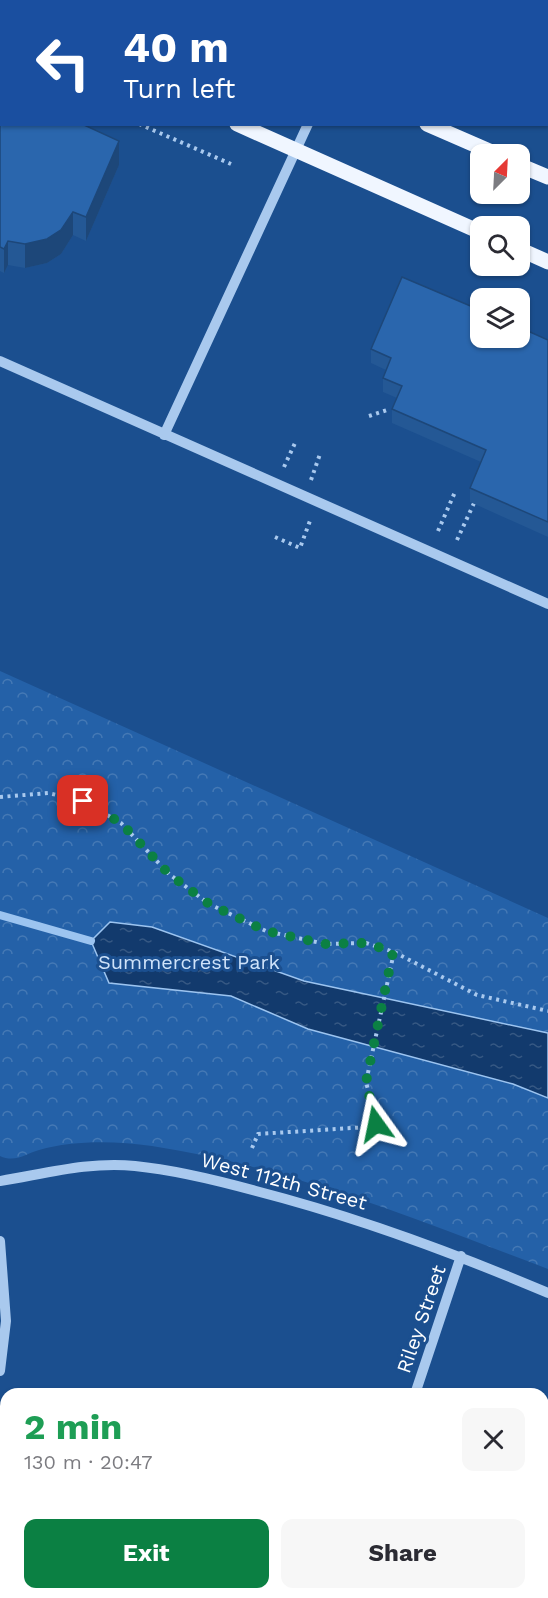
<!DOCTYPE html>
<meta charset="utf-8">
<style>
:root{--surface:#fff;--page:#f7f7f7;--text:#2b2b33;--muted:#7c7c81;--accent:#0b8043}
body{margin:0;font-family:"Work Sans",sans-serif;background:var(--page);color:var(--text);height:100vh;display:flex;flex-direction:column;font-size:22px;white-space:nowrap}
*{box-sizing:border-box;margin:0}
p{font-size:20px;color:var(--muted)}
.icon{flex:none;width:33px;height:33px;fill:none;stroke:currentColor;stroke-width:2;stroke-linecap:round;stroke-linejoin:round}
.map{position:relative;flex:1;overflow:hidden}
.drawer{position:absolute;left:0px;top:1388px;width:549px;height:212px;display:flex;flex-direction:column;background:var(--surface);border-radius:18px 18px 0 0;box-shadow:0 2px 4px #0004}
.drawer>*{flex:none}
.top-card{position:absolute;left:0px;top:0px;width:549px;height:126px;box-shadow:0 2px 4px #0004;background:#1a4fa0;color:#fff;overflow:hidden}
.needle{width:39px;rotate:24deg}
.tools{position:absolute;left:470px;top:144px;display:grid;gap:12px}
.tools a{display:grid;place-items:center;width:60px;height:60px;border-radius:12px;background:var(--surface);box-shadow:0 2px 4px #0004;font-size:30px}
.pin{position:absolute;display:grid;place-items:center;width:51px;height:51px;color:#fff;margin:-26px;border-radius:12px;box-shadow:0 3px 9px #0006}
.me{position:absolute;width:66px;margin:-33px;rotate:348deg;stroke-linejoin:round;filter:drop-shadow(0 0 4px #0008)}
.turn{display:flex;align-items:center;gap:21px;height:126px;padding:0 24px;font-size:27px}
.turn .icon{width:78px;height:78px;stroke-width:2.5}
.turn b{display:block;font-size:42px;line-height:51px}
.round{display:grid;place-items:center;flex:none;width:63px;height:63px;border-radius:12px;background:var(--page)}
.overview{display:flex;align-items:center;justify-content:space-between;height:102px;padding:0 24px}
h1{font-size:36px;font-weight:700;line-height:45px;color:#1e9e55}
.action{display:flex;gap:12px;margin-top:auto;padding:12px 24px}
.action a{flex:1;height:69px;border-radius:12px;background:var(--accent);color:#fff;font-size:24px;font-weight:700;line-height:69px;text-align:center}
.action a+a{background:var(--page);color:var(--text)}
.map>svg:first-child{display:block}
.park{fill:url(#park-crowns)}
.water{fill:url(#water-ripples);stroke:#9cc4f0;stroke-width:1.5}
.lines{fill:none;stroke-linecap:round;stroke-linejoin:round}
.stream{stroke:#9cc4f0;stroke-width:8}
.path{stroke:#a9c9ee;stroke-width:4;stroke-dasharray:3 4.5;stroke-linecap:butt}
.minor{stroke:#a9c9ee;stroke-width:10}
.major{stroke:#f0f6ff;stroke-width:15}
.wall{fill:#245895}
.shaded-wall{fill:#1d4779}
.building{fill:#2a66ad;stroke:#1d4779;stroke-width:1.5}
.route{stroke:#0b8043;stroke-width:10;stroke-dasharray:0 18}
.labels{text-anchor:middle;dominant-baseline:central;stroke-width:6;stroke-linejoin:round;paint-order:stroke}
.park-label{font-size:20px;fill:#cfe3fa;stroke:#1b4f8f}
.street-label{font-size:20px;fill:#fff;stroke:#1b4f8f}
</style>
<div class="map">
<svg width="548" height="1598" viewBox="0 0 548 1598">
<defs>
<pattern id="park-crowns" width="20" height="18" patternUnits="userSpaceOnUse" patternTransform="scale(1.5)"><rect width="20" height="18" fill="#2461a8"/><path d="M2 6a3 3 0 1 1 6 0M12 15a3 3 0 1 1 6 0" fill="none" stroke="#4579b5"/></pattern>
<pattern id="water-ripples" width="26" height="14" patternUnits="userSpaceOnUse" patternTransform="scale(1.5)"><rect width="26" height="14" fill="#123a6d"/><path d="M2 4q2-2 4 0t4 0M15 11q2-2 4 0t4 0" fill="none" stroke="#365883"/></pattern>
</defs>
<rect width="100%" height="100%" fill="#1b4f8f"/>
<path class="park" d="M0,671L548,918V1269C418,1220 290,1167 152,1146C116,1141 74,1140 39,1150C25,1154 15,1163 0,1156Z"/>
<path class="water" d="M110,922L152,927L304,981L548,1033V1098L513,1084L308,1029L231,996L109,983L91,941Z"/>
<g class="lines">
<path class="stream" d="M0,915L91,941"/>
<path class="path" d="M0,64L2,65
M139,124L231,164
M369,416L390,409
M284,467L295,443
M311,480L320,454
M438,531L455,492
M275,537L300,548L311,518
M457,540L475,501
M0,797L48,793L83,801L121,823L169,874L209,904L266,931L325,944L366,943L394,952L477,995L548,1011
M252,1148L258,1134L368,1127L377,1124L366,1082L394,952"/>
<path class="minor" d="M363,2V0
M0,361L548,604
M164,435L308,124
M0,1181C44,1174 90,1161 135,1166C176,1170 216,1180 256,1191C357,1217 452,1252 548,1293
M0,1241L6,1321L0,1371
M415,1394L461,1256
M353,1598L354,1593"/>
<path class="major" d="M145,0L148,2
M0,18L2,19
M237,124L480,232
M427,124L496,154
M519,165L548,177
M519,249L548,262"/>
</g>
<path class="wall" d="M0,88L119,165L86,241L73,235L61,254L47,263L25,268L8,265L4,273L0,271Z
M548,340V537L470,502V488L481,462L392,423V409L397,398L383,392V378L386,370L371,363V349Z"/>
<path class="shaded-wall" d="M119,141V165L86,241V217Z
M73,212V235L61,254L47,263L25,268V244Z
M8,241V265L4,273V249Z"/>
<path class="building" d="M0,88H2V124H82L119,141L86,217L73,212L61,230L47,239L25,244L8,241L4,249L0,247Z
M402,277L480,310V338H519V327L548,340V522L470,488L486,450L392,409L402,386L383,378L391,358L371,349Z"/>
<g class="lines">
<path class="route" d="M83,801L121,823L169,874L209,904L266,931L325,944L366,943L393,952L366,1082L376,1124"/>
</g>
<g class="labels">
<g class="park-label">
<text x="189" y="962">Summercrest Park</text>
</g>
<g class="street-label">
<text transform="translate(284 1181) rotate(15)">West 112th Street</text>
<text transform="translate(421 1319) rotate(-71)">Riley Street</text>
</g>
</g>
</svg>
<div class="tools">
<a><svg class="needle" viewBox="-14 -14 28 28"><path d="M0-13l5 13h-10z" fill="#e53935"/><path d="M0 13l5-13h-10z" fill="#7c7c81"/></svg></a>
<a><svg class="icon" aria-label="search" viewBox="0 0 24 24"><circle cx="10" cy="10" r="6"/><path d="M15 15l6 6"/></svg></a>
<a><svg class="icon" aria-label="layers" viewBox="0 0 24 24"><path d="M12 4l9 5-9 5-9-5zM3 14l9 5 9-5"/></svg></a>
</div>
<div class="pin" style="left:83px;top:801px;background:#d93025"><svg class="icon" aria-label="arrive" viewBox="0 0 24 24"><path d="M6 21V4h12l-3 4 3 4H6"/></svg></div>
<svg class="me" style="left:376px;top:1124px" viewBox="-20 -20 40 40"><path d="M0-17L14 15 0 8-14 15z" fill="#0b8043" stroke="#fff" stroke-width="4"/></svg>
<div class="top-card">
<div class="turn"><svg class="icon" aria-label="left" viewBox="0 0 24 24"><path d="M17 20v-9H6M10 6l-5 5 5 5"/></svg><div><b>40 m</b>Turn left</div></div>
</div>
<section class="drawer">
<div class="overview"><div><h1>2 min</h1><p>130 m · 20:47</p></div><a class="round"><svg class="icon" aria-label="close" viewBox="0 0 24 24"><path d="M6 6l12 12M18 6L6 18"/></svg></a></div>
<div class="action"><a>Exit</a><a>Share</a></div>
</section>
</div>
